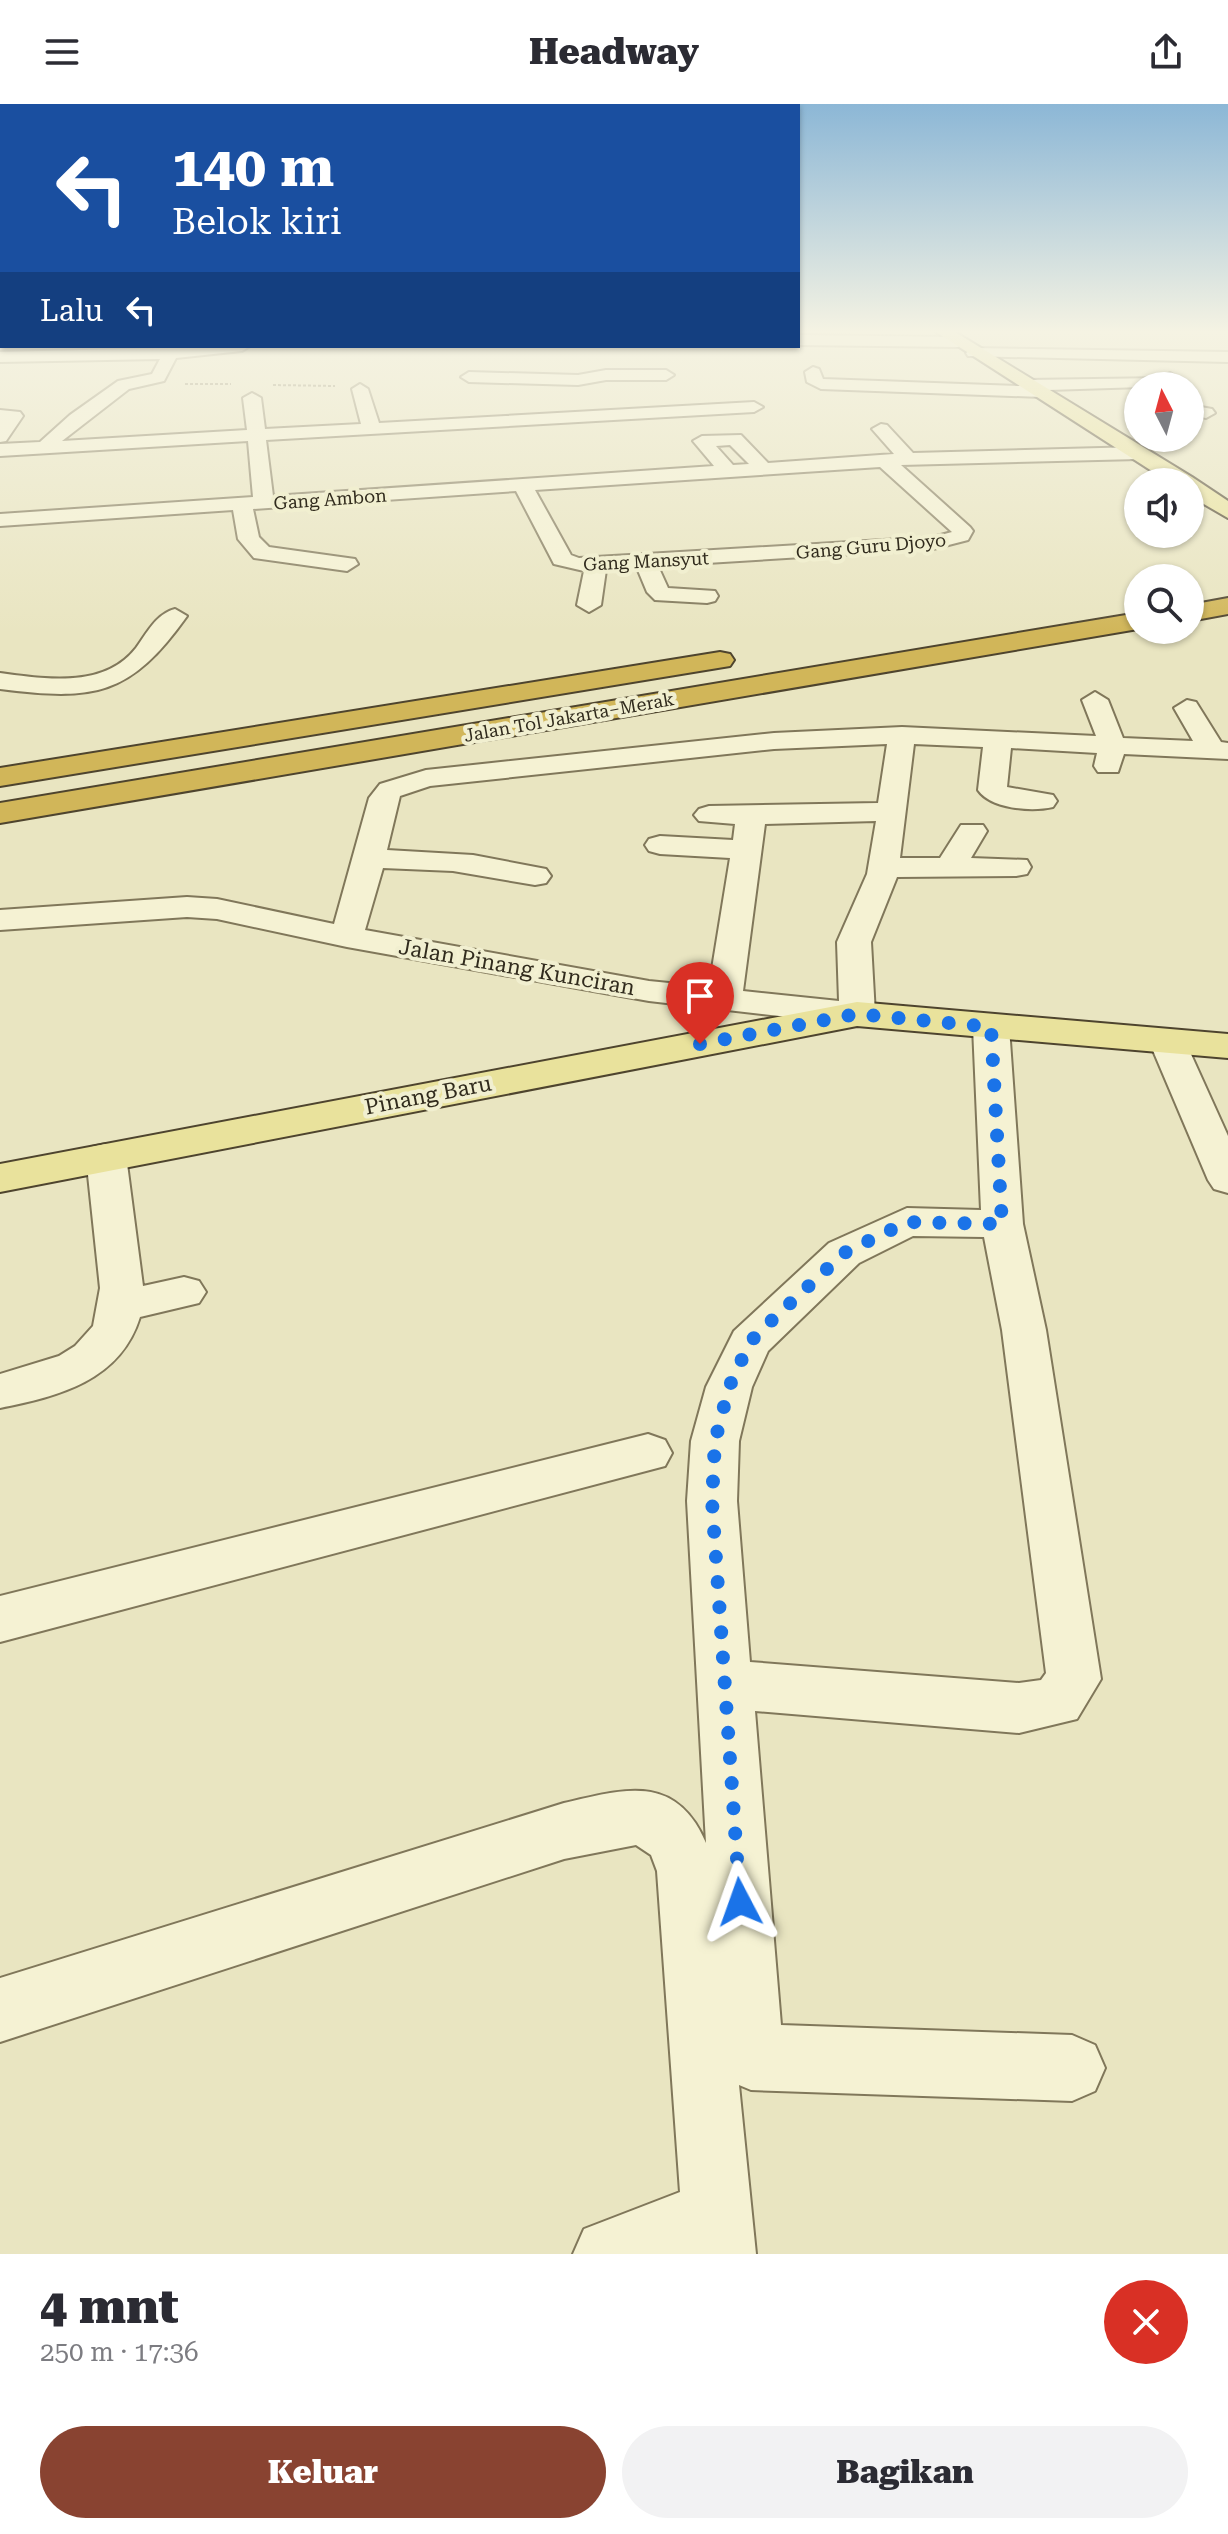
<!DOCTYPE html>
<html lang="id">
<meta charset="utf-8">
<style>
:root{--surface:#fff;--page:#f2f2f3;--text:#2b2b33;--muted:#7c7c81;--accent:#894331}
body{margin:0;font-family:"Roboto Serif",serif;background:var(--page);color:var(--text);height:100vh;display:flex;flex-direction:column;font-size:30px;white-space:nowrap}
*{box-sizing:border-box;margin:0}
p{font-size:26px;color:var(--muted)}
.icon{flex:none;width:44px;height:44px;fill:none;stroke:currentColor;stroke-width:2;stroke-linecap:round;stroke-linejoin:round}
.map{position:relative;height:2150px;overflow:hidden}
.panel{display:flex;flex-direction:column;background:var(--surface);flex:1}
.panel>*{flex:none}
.top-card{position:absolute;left:0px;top:0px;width:800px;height:244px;box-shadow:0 2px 6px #0004;background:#1a4fa0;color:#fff;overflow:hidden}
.needle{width:52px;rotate:354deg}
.tools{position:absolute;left:1124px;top:268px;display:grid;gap:16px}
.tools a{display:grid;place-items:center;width:80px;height:80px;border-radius:50%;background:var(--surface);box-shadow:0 2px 6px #0004;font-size:40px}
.pin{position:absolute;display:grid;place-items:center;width:68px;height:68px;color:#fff;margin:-82px -34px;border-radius:50% 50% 50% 0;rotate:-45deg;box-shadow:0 0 8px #0007}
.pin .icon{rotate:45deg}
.me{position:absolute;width:88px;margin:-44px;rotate:356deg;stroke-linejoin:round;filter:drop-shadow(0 0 6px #0008)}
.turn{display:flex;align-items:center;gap:28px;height:168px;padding:0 40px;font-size:36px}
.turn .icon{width:104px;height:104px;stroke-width:2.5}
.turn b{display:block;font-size:56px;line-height:68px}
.then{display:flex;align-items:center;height:76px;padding:0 40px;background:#0003;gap:16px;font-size:30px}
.round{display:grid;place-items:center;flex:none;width:84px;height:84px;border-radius:42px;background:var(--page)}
.head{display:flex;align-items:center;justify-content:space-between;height:136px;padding:0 40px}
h1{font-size:48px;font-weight:800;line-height:60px}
.action{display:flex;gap:16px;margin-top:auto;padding:16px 40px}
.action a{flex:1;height:92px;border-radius:48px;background:var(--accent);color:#fff;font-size:32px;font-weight:800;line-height:92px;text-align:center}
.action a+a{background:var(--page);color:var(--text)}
header{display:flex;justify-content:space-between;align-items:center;height:104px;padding:0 40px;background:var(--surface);font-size:36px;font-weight:800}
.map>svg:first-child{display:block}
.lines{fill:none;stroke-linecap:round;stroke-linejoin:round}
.minor-casing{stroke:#80775a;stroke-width:4}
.major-casing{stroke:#4e442e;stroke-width:4}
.highway-casing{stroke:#4e442e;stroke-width:4}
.path{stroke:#80775a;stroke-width:2;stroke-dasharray:3 2;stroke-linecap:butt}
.minor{fill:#f5f2d3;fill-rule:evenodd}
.major{fill:#e9e29c;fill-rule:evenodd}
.highway{fill:#d1b659;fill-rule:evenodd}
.route{stroke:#1a73e8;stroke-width:14;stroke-dasharray:0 25.2}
.labels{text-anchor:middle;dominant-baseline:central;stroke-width:8;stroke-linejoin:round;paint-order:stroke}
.far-street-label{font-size:18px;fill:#312b1d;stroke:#f1efd0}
.street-label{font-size:22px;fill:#312b1d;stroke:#f1efd0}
</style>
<header><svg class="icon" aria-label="menu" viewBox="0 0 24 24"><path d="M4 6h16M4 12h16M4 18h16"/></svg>Headway<svg class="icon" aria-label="share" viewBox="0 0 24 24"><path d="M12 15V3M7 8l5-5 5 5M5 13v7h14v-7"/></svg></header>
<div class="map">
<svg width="1228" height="2150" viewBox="0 0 1228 2150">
<rect width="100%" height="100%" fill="#e9e5c1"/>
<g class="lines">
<defs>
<path id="minor" d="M798,231L958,233L966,238L958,243L798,241Z
M250,242L242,247L176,254L164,277L129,285L62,337L247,326L243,294L252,289L261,294L265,325L361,320L352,285L360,280L368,285L379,319L754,298L763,303L754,308L266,336L273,392L714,362L693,337L702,332L741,331L768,359L894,350L872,325L881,320L887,321L913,349L1139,343L1148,349L1139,355L901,361L970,423L973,427L968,436L933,445L658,462L668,484L715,487L718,492L715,497L707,499L655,496L647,488L637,464L606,466L601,501L589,508L577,501L584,467L554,460L516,387L253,405L259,433L269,443L355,455L358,460L347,467L254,454L238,435L233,406L0,422V410L253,393L248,337L0,352V340L40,338L70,311L118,277L152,270L160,255L0,258V248ZM730,341L749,360L733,361L716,342ZM880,363L952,428L933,433L579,454L571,451L535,386Z
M974,244L1228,248V258L968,252L966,249Z
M813,263L819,265L823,275L1019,282L1027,276L1162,274L1170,269L1178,274L1174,282L1048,286L1047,292L1041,293L821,285L807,278L805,268Z
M606,266H666L674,271L666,276H606L578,281L469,278L461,273L469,268L578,271Z
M1190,301L1212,305L1215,309L1206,314L1190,311Z
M0,306L20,308L23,312L6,337L0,338Z
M175,505L187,512C130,592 95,597 0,585V569C45,575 104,585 136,544C147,529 156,510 175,505Z
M1095,588L1108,596L1123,634L1193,637L1174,604L1187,596L1196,598L1221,638L1228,639V655L1124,650L1118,668H1098L1094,662L1097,649L1011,644L1007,683L1053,691L1057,697L1053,703C1032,708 991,705 978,686L983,643L914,640L900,754H940L961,721H983L987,727L971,754L1027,756L1031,763L1027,770L1016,772L897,773L871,838L875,910L869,917L857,921L649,897L347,843L217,815L187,813L0,826V806L187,793L217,795L334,820L369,694L380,680L426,666L774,629L902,623L1096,632L1082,596ZM887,640L878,699L709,702L699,705L694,711L699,717L735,720L733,736L660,732L649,735L645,741L649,747L660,750L730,754L709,883L649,877L365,826L383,764L453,767L535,781L546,779L551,772L546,765L473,751L387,746L400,692L430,682L774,645ZM876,717L867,770L837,838L839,897L743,887L765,720Z
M991,912L1004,915L1009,923L1023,1120L1046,1226L1101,1575L1077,1615L1019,1629L755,1607L781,1921L1072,1931L1095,1941L1105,1964L1095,1987L1072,1997L751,1986L739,1981L756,2150H573L584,2125L680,2088L657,1767L651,1751L636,1741L564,1755L0,1938V1874L564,1699C625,1685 676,1669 706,1739L687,1397L691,1337L706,1283L734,1227L829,1139L907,1104L981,1106L973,923L978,915ZM913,1132L984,1133L1002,1226L1046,1569L1041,1576L1019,1579L750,1558L737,1397L739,1337L752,1283L768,1247L859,1159Z
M1167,926L1180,929L1185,937L1228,1032V1089L1214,1085L1208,1076L1149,937L1154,929Z
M106,1040L120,1043L126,1052L143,1182L184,1173L199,1177L206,1188L199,1199L140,1213C120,1277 59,1292 0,1304V1270L59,1252L75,1242L93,1222L100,1184L86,1052L92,1043Z
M648,1330L665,1336L672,1349L665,1362L0,1538V1492Z"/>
<path id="major" d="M936,228H955L1192,373L1228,397V414L1190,392V378H1169Z
M857,898L1228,930V954L857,922L0,1088V1060Z"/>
<path id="highway" d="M1228,494V510L1190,517V501Z
M1138,509V525L0,719V699Z
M720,548L730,550L734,556L730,562L0,682V664Z"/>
</defs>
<use href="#minor" class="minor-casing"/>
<use href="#major" class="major-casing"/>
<use href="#highway" class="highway-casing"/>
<path class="path" d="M185,280H231
M273,281L335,282"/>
<use href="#minor" class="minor"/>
<use href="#major" class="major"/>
<use href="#highway" class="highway"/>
</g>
<linearGradient id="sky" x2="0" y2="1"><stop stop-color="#8cb7d6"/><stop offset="0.43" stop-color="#f5f3e3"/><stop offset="1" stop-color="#f5f3e3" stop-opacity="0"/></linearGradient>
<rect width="1228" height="529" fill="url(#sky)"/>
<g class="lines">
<path class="route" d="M700,940L857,910L991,923L1002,1120L907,1118L844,1149L768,1220L750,1238L729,1283L715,1337L712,1397L740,1798"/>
</g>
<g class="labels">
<g class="far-street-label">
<text transform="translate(330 395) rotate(-4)">Gang Ambon</text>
<text transform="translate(871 442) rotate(-5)">Gang Guru Djoyo</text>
<text transform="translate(646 457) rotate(-3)">Gang Mansyut</text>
<text transform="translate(569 613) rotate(-10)">Jalan Tol Jakarta–Merak</text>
</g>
<g class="street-label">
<text transform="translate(517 863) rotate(10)">Jalan Pinang Kunciran</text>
<text transform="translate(428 991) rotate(-11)">Pinang Baru</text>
</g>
</g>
</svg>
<div class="tools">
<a><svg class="needle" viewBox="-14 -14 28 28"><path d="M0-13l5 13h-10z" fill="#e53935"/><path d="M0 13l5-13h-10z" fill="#7c7c81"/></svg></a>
<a><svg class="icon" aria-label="sound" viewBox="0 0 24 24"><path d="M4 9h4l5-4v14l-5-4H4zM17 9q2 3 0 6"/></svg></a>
<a><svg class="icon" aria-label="search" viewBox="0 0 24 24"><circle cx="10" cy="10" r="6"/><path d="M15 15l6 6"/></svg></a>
</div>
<div class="pin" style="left:700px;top:940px;background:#d93025"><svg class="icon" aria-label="arrive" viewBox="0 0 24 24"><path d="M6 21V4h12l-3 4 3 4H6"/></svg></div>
<svg class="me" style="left:740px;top:1798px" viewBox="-20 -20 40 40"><path d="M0-17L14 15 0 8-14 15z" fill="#1a73e8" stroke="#fff" stroke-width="4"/></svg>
<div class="top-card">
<div class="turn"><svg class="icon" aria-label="left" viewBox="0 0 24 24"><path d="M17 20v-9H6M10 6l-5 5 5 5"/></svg><div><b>140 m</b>Belok kiri</div></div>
<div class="then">Lalu<svg class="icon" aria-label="left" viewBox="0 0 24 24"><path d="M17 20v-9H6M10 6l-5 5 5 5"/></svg></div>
</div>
</div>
<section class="panel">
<div class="head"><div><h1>4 mnt</h1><p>250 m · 17:36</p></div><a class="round" style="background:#d93025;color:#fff"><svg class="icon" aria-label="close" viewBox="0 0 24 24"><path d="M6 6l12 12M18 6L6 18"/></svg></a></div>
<div class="action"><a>Keluar</a><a>Bagikan</a></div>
</section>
